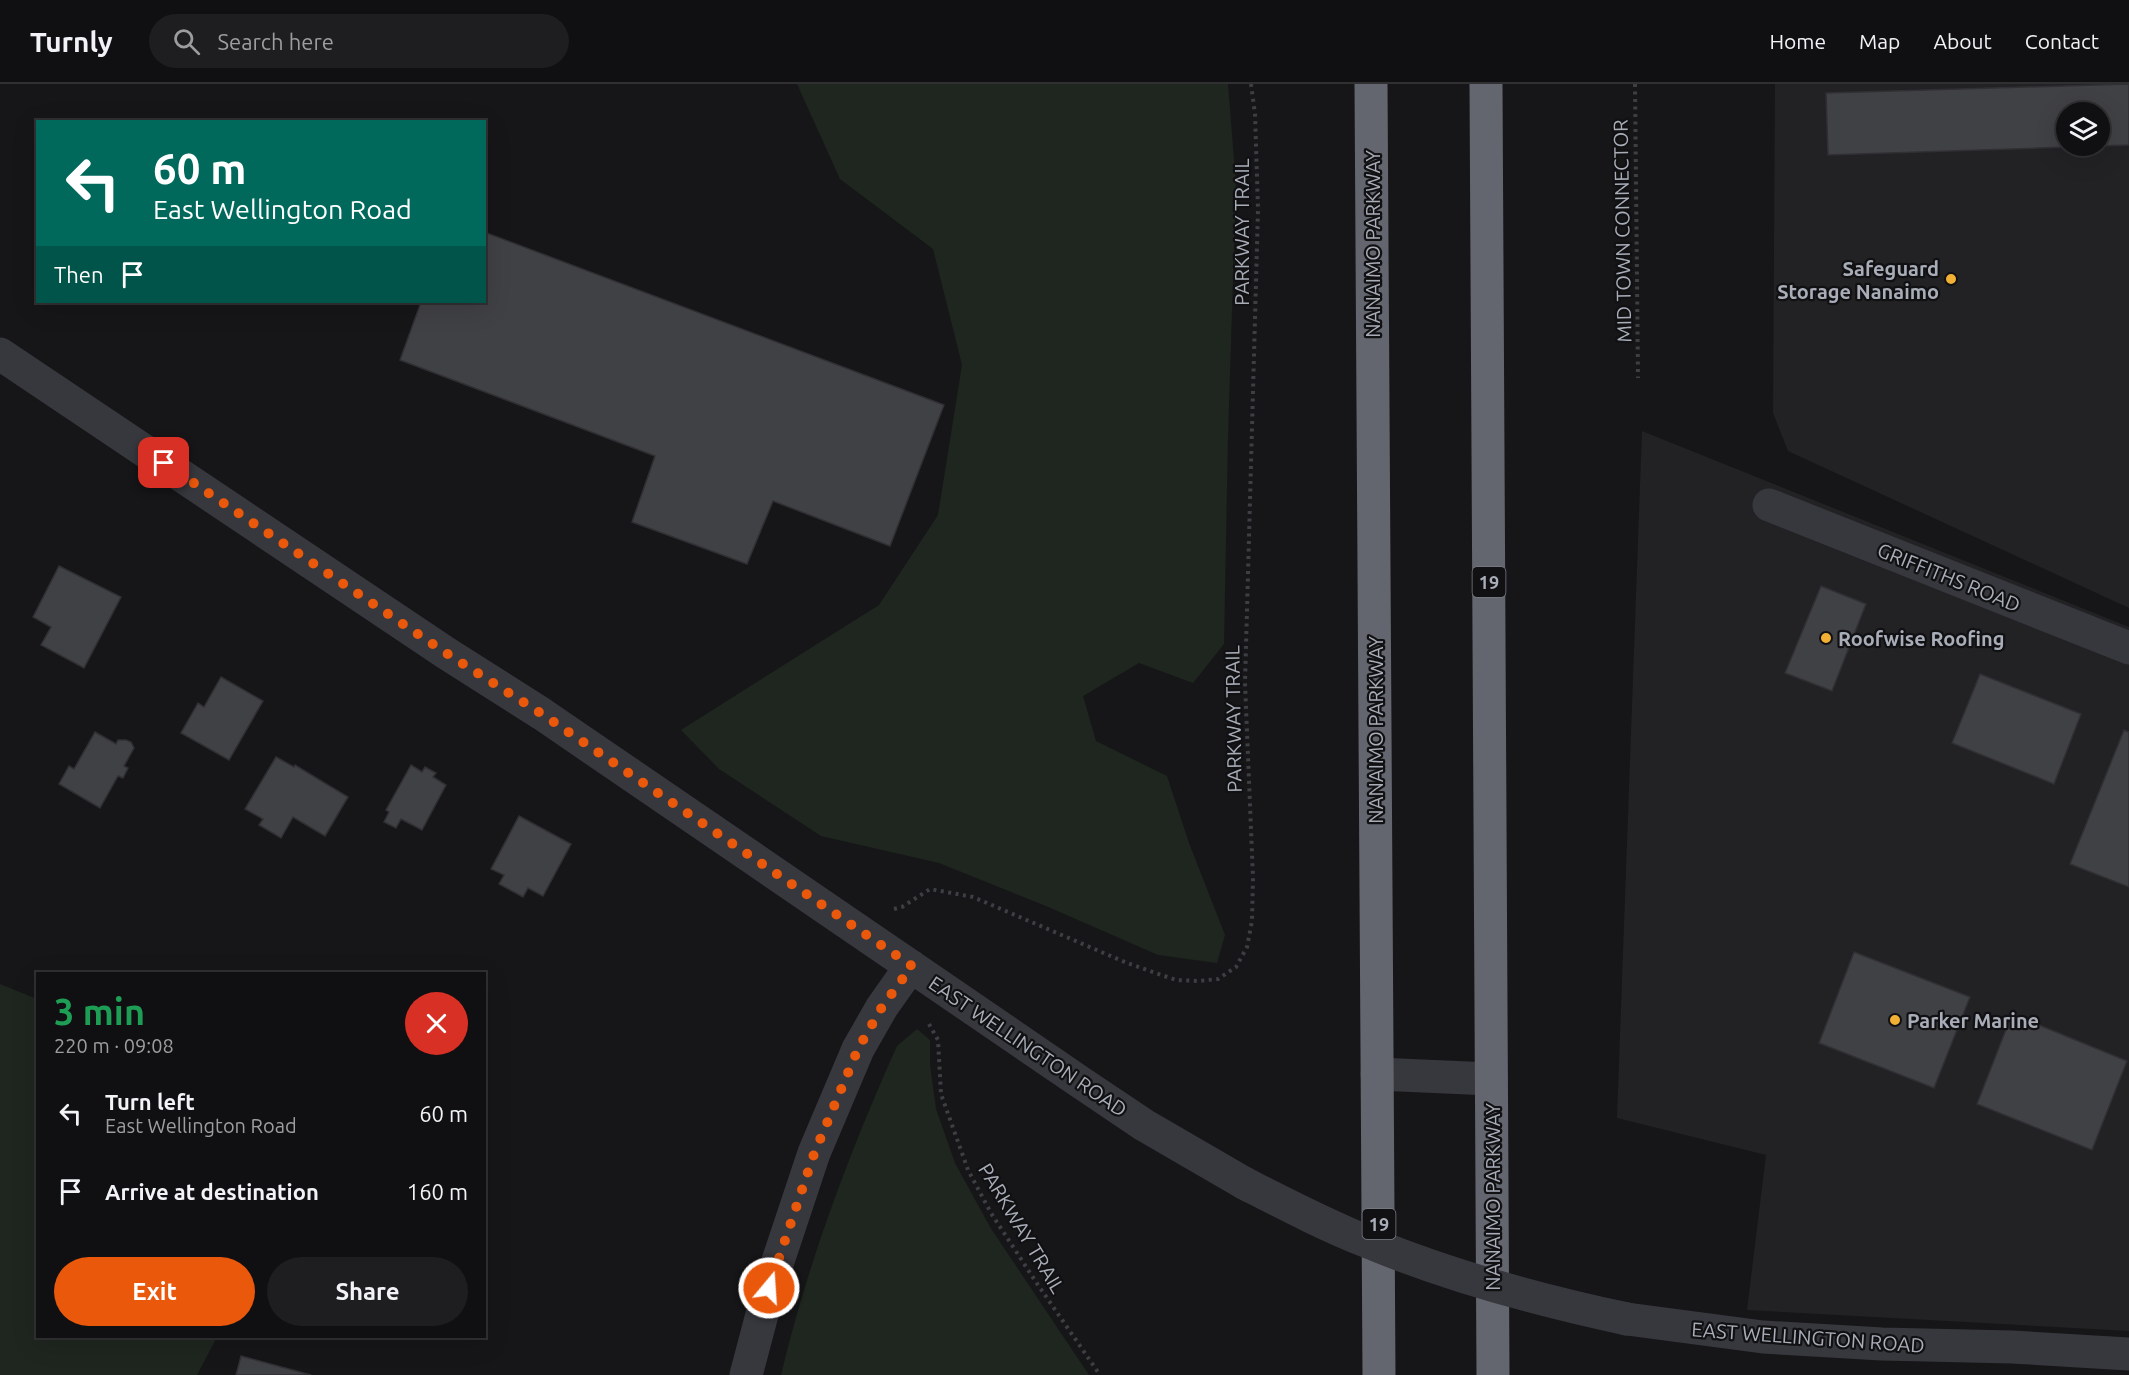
<!DOCTYPE html>
<meta charset="utf-8">
<style>
:root{--surface:#101012;--page:#1e1e20;--text:#f1f3f6;--muted:#9c9d9f;--line:#303032;--accent:#ea580c}
body{margin:0;font-family:Ubuntu,sans-serif;background:var(--page);color:var(--text);height:100vh;display:flex;flex-direction:column;font-size:22px;white-space:nowrap}
*{box-sizing:border-box;margin:0}
p{font-size:20px;color:var(--muted)}
.icon{flex:none;width:33px;height:33px;fill:none;stroke:currentColor;stroke-width:2;stroke-linecap:round;stroke-linejoin:round}
.map{position:relative;flex:1;overflow:hidden}
.panel{position:absolute;left:36px;top:888px;width:450px;height:366px;display:flex;flex-direction:column;background:var(--surface);border-radius:0px;box-shadow:0 6px 24px #0002,0 0 0 2px var(--line)}
.panel>*{flex:none}
.top-card{position:absolute;left:36px;top:36px;width:450px;height:183px;border-radius:0px;box-shadow:0 6px 24px #0002,0 0 0 2px var(--line);background:#00695c;color:#fff;overflow:hidden}
.buttons{position:absolute;left:2056px;top:18px;display:grid;gap:12px}
.buttons a{display:grid;place-items:center;width:54px;height:54px;border-radius:50%;background:var(--surface);box-shadow:0 6px 24px #0002,0 0 0 2px var(--line);font-size:30px}
.pin{position:absolute;display:grid;place-items:center;width:51px;height:51px;color:#fff;margin:-26px;border-radius:12px;box-shadow:0 3px 9px #0006}
.me{position:absolute;width:66px;margin:-33px;rotate:18deg;stroke-linejoin:round;filter:drop-shadow(0 0 4px #0008)}
.turn{display:flex;align-items:center;gap:21px;height:126px;padding:0 18px;font-size:27px}
.turn .icon{width:78px;height:78px;stroke-width:2.5}
.turn b{display:block;font-size:42px;line-height:51px}
.then{display:flex;align-items:center;height:57px;padding:0 18px;background:#0003;gap:12px;font-size:22px}
.round{display:grid;place-items:center;flex:none;width:63px;height:63px;border-radius:32px;background:var(--page)}
.overview{display:flex;align-items:center;justify-content:space-between;height:102px;padding:0 18px}
h1{font-size:36px;font-weight:700;line-height:45px;color:#1e9e55}
.primary-button{display:flex;gap:12px;margin-top:auto;padding:12px 18px}
.primary-button a{flex:1;height:69px;border-radius:36px;background:var(--accent);color:#fff;font-size:24px;font-weight:700;line-height:69px;text-align:center}
.primary-button a+a{background:var(--page);color:var(--text)}
ul{padding:0;list-style:none}
li{display:flex;align-items:center;gap:18px;height:78px;padding:0 18px}
li div{flex:1}
li b{display:block;font-size:22px}
li em{font-style:normal}
header{display:flex;align-items:center;gap:36px;box-sizing:border-box;height:84px;padding:0 30px;background:var(--surface);border-bottom:2px solid var(--line)}
header strong{font-size:28px}
nav{display:flex;gap:33px;margin-inline-start:auto;font-size:21px}
.search{width:420px;height:54px;background:var(--page);display:flex;align-items:center;gap:15px;box-sizing:border-box;padding:0 21px;border-radius:33px;color:var(--muted);font-size:22px}
.map>svg:first-child{display:block}
.built{fill:#222225;fill-rule:evenodd}
.green{fill:#1e261f}
.building{fill:#404145;stroke:#303034;stroke-width:1.5;fill-rule:evenodd}
.lines{fill:none;stroke-linecap:round;stroke-linejoin:round}
.path{stroke:#3d3f44;stroke-width:4;stroke-dasharray:3 4.5;stroke-linecap:butt}
.minor{stroke:#37383d;stroke-width:33}
.highway{stroke:#63666e;stroke-width:33}
.minor-bridge{stroke:#37383d;stroke-width:33}
.route{stroke:#ea580c;stroke-width:10;stroke-dasharray:0 18}
.poi-dot{fill:#f2b134;stroke:#111113;stroke-width:2}
.labels{text-anchor:middle;dominant-baseline:central;stroke-width:4.5;stroke-linejoin:round;paint-order:stroke}
.shield{fill:#111113;stroke:#7b7e86;stroke-width:1.5}
.shield-label{font-size:18px;font-weight:bold;fill:#a8adb8}
.street-label{font-size:20px;fill:#a8adb8;stroke:#111113}
.poi-label{font-size:20px;font-weight:bold;fill:#a8adb8;stroke:#111113;text-anchor:start}
</style>
<header>
<strong>Turnly</strong>
<div class="search"><svg class="icon" aria-label="search" viewBox="0 0 24 24"><circle cx="10" cy="10" r="6"/><path d="M15 15l6 6"/></svg>Search here</div>
<nav><a>Home</a><a>Map</a><a>About</a><a>Contact</a></nav>
</header>
<div class="map">
<svg width="2129" height="1291" viewBox="0 0 2129 1291">
<rect width="100%" height="100%" fill="#161618"/>
<path class="built" d="M1775,0H2129V524L1788,367L1773,329ZM2067,28H2100V62H2067Z
M1642,347L2129,543V1247L1747,1226L1766,1071L1617,1034Z"/>
<path class="green" d="M797,0H1228L1236,100L1228,352L1224,560L1193,599L1139,579L1083,612L1096,657L1167,692L1189,759L1225,851L1217,879L1158,871L1046,822L939,779L821,752L719,685L681,646L879,521L938,431L962,281L933,165L840,95Z
M0,900L37,915L38,1252L217,1253L197,1291H0Z
M917,945L930,956V981L936,1025L955,1079L990,1143L1089,1291H781C808,1178 849,1069 897,962Z"/>
<path class="building" d="M2129,0V61L1828,71L1826,9ZM2067,28H2100V62H2067Z
M484,148L944,321L890,462L773,417L747,480L632,438L655,372L400,276L421,218H484Z
M59,482L121,513L84,584L41,561L51,543L33,533Z
M1821,502L1866,520L1832,607L1785,589Z
M1980,590L2081,630L2054,700L1952,659Z
M221,593L263,617L229,676L181,649L198,619L204,623Z
M2124,646L2129,648V803L2070,780Z
M95,648L116,660L118,656H126L131,658L134,664L124,682L128,684L123,694L118,692L100,724L59,700L69,682L74,685Z
M276,673L294,683L295,681L348,713L325,752L293,733L281,754L259,741L263,735L245,725Z
M411,681L422,688L425,683L436,689L433,693L446,701L422,746L401,735L396,744L384,738L389,728L386,726Z
M519,732L571,760L543,812L528,804L523,813L499,800L504,791L491,785Z
M1854,868L1970,913L1934,1004L1819,959Z
M2012,930L2127,977L2092,1066L1977,1020Z
M241,1272L311,1291H236Z"/>
<g class="lines">
<path class="path" d="M1635,0L1638,294
M894,825L902,823L930,805L973,813L1127,879L1176,896L1198,897L1218,895L1236,883L1247,863L1252,837L1253,794L1245,599L1258,125L1255,30L1251,0
M929,940L938,956L941,1010L968,1086L991,1129L1036,1198L1100,1291"/>
<path class="minor" d="M0,270L446,569L542,630L1083,1000L1144,1041L1244,1099
M1769,421L2129,564
M1377,990L1491,995
M1627,1235L1763,1253L1882,1260L2012,1263L2129,1270
M746,1291L769,1204L814,1069L858,965L882,923L911,882"/>
<path class="highway" d="M1371,0L1379,1291
M1486,0L1493,1291"/>
<path class="minor-bridge" d="M1244,1099C1285,1120 1325,1141 1368,1158C1452,1193 1538,1216 1627,1235"/>
</g>
<g class="lines">
<path class="route" d="M164,379L446,569L542,630L912,882L882,923L858,965L814,1070L769,1204"/>
</g>
<g class="poi-dot">
<circle cx="1951" cy="195" r="6"/>
<circle cx="1826" cy="554" r="6"/>
<circle cx="1895" cy="936" r="6"/>
</g>
<g class="labels">
<g class="shield">
<rect x="1472.5" y="483" width="33" height="30" rx="4.5"/>
<rect x="1362.5" y="1125" width="33" height="30" rx="4.5"/>
</g>
<g class="shield-label">
<text x="1489" y="498">19</text>
<text x="1379" y="1140">19</text>
</g>
<g class="street-label">
<text transform="translate(1622 147) rotate(-91)">MID TOWN CONNECTOR</text>
<text transform="translate(1241 148) rotate(-90)">PARKWAY TRAIL</text>
<text transform="translate(1372 160) rotate(-90)">NANAIMO PARKWAY</text>
<text transform="translate(1949 493) rotate(22)">GRIFFITHS ROAD</text>
<text transform="translate(1233 635) rotate(-91)">PARKWAY TRAIL</text>
<text transform="translate(1375 646) rotate(-90)">NANAIMO PARKWAY</text>
<text transform="translate(1028 962) rotate(34)">EAST WELLINGTON ROAD</text>
<text transform="translate(1492 1113) rotate(-90)">NANAIMO PARKWAY</text>
<text transform="translate(1022 1144) rotate(59)">PARKWAY TRAIL</text>
<text transform="translate(1808 1253) rotate(4)">EAST WELLINGTON ROAD</text>
</g>
<g class="poi-label">
<text x="1939" y="184" text-anchor="end">Safeguard<tspan x="1939" dy="23">Storage Nanaimo</tspan></text>
<text x="1838" y="554">Roofwise Roofing</text>
<text x="1907" y="936">Parker Marine</text>
</g>
</g>
</svg>
<div class="buttons">
<a><svg class="icon" aria-label="layers" viewBox="0 0 24 24"><path d="M12 4l9 5-9 5-9-5zM3 14l9 5 9-5"/></svg></a>
</div>
<div class="pin" style="left:164px;top:379px;background:#d93025"><svg class="icon" aria-label="arrive" viewBox="0 0 24 24"><path d="M6 21V4h12l-3 4 3 4H6"/></svg></div>
<svg class="me" style="left:769px;top:1204px" viewBox="-20 -20 40 40"><circle r="17" fill="#ea580c" stroke="#fff" stroke-width="3"/><path d="M0-11L8 9 0 5-8 9z" fill="#fff"/></svg>
<div class="top-card">
<div class="turn"><svg class="icon" aria-label="left" viewBox="0 0 24 24"><path d="M17 20v-9H6M10 6l-5 5 5 5"/></svg><div><b>60 m</b>East Wellington Road</div></div>
<div class="then">Then<svg class="icon" aria-label="arrive" viewBox="0 0 24 24"><path d="M6 21V4h12l-3 4 3 4H6"/></svg></div>
</div>
<section class="panel">
<div class="overview"><div><h1>3 min</h1><p>220 m · 09:08</p></div><a class="round" style="background:#d93025;color:#fff"><svg class="icon" aria-label="close" viewBox="0 0 24 24"><path d="M6 6l12 12M18 6L6 18"/></svg></a></div>
<ul>
<li><svg class="icon" aria-label="left" viewBox="0 0 24 24"><path d="M17 20v-9H6M10 6l-5 5 5 5"/></svg><div><b>Turn left</b><p>East Wellington Road</p></div><em>60 m</em></li>
<li><svg class="icon" aria-label="arrive" viewBox="0 0 24 24"><path d="M6 21V4h12l-3 4 3 4H6"/></svg><div><b>Arrive at destination</b></div><em>160 m</em></li>
</ul>
<div class="primary-button"><a>Exit</a><a>Share</a></div>
</section>
</div>
